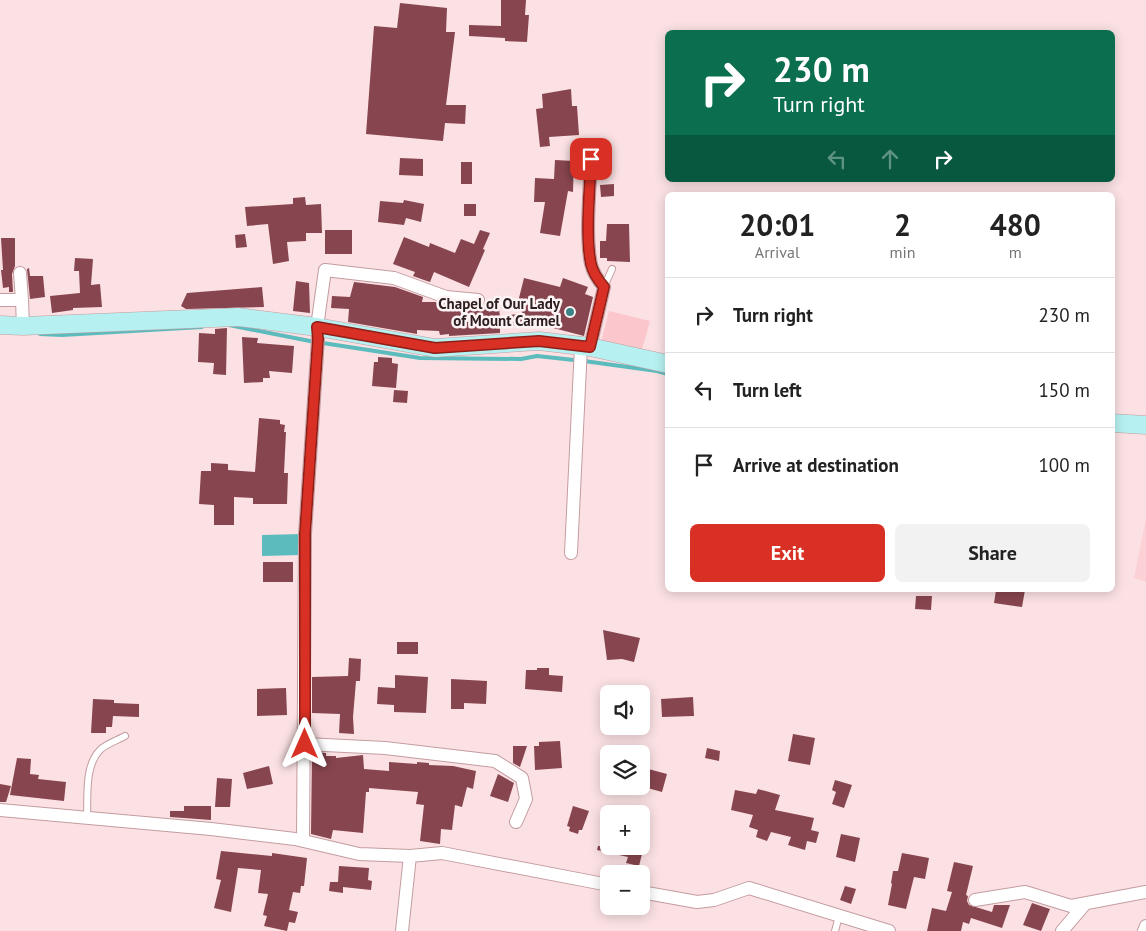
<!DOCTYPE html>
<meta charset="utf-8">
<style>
:root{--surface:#fff;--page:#f2f2f2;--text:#222;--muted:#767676;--line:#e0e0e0;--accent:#d93025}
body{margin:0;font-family:"PT Sans",sans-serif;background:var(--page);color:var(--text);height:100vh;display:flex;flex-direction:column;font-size:19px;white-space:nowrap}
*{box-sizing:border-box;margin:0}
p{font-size:16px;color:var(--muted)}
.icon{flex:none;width:28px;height:28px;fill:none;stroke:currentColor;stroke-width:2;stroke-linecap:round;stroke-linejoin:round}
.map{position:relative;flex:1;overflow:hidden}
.details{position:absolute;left:665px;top:192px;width:450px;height:400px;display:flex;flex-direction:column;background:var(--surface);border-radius:8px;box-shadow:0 2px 12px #0003}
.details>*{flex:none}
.top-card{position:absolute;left:665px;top:30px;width:450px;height:152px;border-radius:8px;box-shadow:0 2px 12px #0003;background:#0b6e4f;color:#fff;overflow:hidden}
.tools{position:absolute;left:600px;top:685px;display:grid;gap:10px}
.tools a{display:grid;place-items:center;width:50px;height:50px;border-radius:8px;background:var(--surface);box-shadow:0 2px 12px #0003;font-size:25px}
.pin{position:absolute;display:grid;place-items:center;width:42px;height:42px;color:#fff;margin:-21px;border-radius:10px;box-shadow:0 2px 8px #0006}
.me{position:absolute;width:55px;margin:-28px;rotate:0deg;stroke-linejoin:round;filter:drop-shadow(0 0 4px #0008)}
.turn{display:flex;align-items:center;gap:18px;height:105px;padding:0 25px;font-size:22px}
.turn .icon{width:65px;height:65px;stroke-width:2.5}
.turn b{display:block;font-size:35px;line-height:42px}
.lanes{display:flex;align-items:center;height:48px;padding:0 25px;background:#0003;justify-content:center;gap:25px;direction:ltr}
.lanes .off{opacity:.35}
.eta{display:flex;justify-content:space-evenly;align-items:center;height:85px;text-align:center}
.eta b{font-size:30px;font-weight:800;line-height:35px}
.action{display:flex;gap:10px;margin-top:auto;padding:10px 25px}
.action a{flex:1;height:58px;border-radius:8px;background:var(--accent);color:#fff;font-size:20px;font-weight:800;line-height:58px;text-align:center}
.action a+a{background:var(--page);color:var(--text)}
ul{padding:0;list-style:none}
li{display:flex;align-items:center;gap:15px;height:75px;padding:0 25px;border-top:1px solid var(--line)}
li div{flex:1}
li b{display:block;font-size:19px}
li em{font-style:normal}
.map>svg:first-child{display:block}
.built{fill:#fbd1d5}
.green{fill:#fcc7cc}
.water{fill:#5cbcbd}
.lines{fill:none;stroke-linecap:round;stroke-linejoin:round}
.stream{stroke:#5cbcbd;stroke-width:4}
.building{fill:#87454f}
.lane-casing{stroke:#c49ca0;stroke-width:8}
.street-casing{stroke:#c49ca0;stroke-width:14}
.secondary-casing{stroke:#c49ca0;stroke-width:19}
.lane{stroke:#fff;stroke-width:6}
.street{stroke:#fff;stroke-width:12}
.secondary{stroke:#b6f0f0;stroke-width:18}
.route-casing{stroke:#8d1f18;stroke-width:12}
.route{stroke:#d93025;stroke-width:9}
.poi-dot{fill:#3b8485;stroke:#fcf3f4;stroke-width:2}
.labels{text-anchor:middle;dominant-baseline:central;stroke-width:5;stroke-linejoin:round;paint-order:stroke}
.poi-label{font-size:15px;font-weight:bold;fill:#2c1d1f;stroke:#fcf3f4;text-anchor:end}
</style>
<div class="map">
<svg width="1146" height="931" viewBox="0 0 1146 931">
<rect width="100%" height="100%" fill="#fbe1e3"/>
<path class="built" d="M1146,518V582L1134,578Z"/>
<path class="green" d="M609,311L650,321L641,353L601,342Z"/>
<path class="water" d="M301,534V555L262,556V535Z"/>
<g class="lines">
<path class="stream" d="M229,325L315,342
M40,334L62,335L202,327
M323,343L420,358L521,359L537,356L574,360
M584,361L657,371L668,374"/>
</g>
<path class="building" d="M501,0H526L525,15H529L527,42L505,41V38L469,36V25L501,26Z
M400,3L447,8L446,32H455L446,105H466L465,124L445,123L443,141L366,134L374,26L397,28Z
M571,89L572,106H577L579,135L549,137L550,146L540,147L536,109L543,108L542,94Z
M400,158L423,159V176L399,175Z
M555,160L574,161L573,192L568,191L560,236L540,233L545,202H534L535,178L554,179Z
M461,162H472V184H461Z
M614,184V196L601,197L600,185Z
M305,197L306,205L321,204L322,233H306V241L287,242L289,261L273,264L268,224L247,226L245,207L293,204V198Z
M404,200L424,204L421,222L406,218L404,225L378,222L380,201L403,203Z
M464,204H476V216H464Z
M607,224H629L630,262L607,261V258H600V241H606Z
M325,230H352V254H325Z
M480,230L490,233L483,249L485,250L469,287L434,272L430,282L424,280L413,276L415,272L393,264L404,237L429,247L430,243L455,253L461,239L474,244Z
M245,234L247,247L236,248L235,235Z
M1,238H15V266L12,274L13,292H9V287L3,288L1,270H3Z
M75,258L93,259L91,285L100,284L102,307L73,308V310L52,313L50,296L80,293L79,271H74Z
M29,268L30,276H43L45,297L30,299L27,269Z
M524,278L560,287L563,278L588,287L585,294L593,297L584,336L534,323L500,328V333L449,336V334L440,335L439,331L417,330V334L348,322L349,309L331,308L332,296L350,297L354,282L395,287L423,297L422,302H436L438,304L478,308L482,307L486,302L498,300L500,317L522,313L519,298Z
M296,281L309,283L310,313L293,311Z
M262,287L264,307L186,309L181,306L187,293Z
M227,328L226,375L213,374L214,363L198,362L199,333L215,334V329Z
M242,337L258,338L257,343L294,346L292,373L269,371L270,378H263V382L244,383Z
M378,357L392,358V363L398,364L396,388L372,386L374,362H378Z
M394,390L408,391L407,403L393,402Z
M259,418L280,420V424L285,425L284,432H286L284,473H288L287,504H253V498L234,497V525H214V505L199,504L201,471H211V463L228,464V470L255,472Z
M263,562H293V582H263Z
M996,590H1025L1022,607L994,603Z
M916,596H932L931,610L915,609Z
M603,630L640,638L634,662L622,659L607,660Z
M397,642H418V654H397Z
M349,658L361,659L360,681H356L353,717L354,734L339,733L340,714L312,713V677L348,676Z
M537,668H549V675L563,676L562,692L525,689L526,670H537Z
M395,675L428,677L426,713L394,712V705L377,704L378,687L395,688Z
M451,679L487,681L486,704L464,703V709H451Z
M286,688L287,715L257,716V689Z
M693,697L694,716L662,717L661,699Z
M93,699L114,700V703L139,704V717L113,716L112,727H106V733H91Z
M793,734L815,738L810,765L788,761Z
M560,741L562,768L535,770L534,746H539V742Z
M513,746H527L520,767L513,763Z
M707,748L720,751L719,761L705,758Z
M312,752L326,753V756H336V758L363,755L364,769L389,771V762L417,764V762L429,763V765L453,766L476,771L473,789L467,787L462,807L455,805L452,830L441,829L440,844L420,841L424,805L416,804L418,792L369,788V792H366L363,833L333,830L331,839L311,834Z
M17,758L31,759L30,774L39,775L38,779L66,782L64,801L10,795Z
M269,766L273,784L247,789L243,773Z
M641,767L667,774L662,792L644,787L645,785L641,784Z
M498,774L514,783L508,802L490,796Z
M217,778L232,779L230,807H215Z
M835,780L852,785L844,808L832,804L836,792L832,790Z
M0,784L11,786L6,802H0Z
M758,789L780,795L775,810L814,818L811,830L819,832L816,843L807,841L805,850L788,845L791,837L771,832L767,841L756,837L758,830L749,827L753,815L731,810L735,790L756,794Z
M184,806H211V820L170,817V811H184Z
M573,806L589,811L582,830H579L578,834L569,831L570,827L567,826Z
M841,834L860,838L855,862L836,857Z
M598,846H644L639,866L626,863L628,857L597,850Z
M221,851L272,856V853L307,858L304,886H301L300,893L293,892L289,910L298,912L295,923L289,922L287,931L264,926L267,916L263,915L268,894L258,893L261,870L238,868L231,912L214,908L221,880L216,879Z
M902,853L929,858L925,879L914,877L906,909L888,905L892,884L891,883L893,871H898Z
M954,862L973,866L966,895L968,896L967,901L969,905L992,912L994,905H1010L1002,928L971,918L969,924L963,922L961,931H927L932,908L946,911L952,892L947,891Z
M339,866L369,868L368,880L372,881L371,890L343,887V893L329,891L330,882H338Z
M845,886L856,889L851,904L840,900Z
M1032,903L1050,909L1041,931L1023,925Z"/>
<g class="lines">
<defs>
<path id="lane" d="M604,287L612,269
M87,819C88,798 84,766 100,750C106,744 118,740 125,736
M835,931L839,916"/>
<path id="street" d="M20,273L22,300
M0,300H22L23,326
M590,347L604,287C598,280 593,273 591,264C585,236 590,188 591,159
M571,553L581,346
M305,744L385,748L495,761L522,778L526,799L516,822
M0,810L211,829L295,839L359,854L410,856L442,853L609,885
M303,841L305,534L318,339L317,327L325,270L394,278L446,297L478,300
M641,892L697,902L714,900L749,888L889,931
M975,900L1025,892L1071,906L1146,892
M402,931L410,856
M1062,931L1085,904
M1144,931L1146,926"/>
<path id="secondary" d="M0,325L23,326L238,317L317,327L435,348L539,341L590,347L668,364
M1112,423L1146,425"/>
</defs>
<use href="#lane" class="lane-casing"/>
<use href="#street" class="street-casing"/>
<use href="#secondary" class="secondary-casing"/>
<use href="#lane" class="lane"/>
<use href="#street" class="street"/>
<use href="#secondary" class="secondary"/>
</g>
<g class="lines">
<defs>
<path id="route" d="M305,744V534L318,339L317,327L435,348L539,341L590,347L604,287C598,280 593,273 591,264C585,236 590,188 591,159"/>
</defs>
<use href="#route" class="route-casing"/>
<use href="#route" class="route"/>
</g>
<circle class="poi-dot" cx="570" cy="312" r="5"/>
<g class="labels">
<g class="poi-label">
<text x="560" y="303">Chapel of Our Lady<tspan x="560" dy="17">of Mount Carmel</tspan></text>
</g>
</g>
</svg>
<div class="tools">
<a><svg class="icon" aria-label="sound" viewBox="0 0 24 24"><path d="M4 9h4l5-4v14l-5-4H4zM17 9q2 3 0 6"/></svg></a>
<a><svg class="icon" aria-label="layers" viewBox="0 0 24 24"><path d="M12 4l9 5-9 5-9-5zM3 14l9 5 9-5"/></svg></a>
<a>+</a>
<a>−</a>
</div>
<div class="pin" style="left:591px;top:159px;background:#d93025"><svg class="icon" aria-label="arrive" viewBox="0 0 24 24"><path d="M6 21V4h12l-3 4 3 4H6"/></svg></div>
<svg class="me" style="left:305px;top:744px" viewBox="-20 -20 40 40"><path d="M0-17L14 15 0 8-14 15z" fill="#d93025" stroke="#fff" stroke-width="4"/></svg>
<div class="top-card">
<div class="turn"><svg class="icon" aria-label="right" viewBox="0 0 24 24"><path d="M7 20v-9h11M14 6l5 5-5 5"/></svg><div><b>230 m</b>Turn right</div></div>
<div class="lanes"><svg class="icon off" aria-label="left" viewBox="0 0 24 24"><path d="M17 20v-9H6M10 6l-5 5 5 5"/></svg><svg class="icon off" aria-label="ahead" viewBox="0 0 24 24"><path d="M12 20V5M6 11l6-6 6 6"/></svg><svg class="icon" aria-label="right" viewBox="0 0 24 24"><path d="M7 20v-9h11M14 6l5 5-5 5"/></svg></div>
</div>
<section class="details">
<div class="eta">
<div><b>20:01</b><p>Arrival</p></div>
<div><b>2</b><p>min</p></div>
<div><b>480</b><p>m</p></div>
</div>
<ul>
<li><svg class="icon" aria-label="right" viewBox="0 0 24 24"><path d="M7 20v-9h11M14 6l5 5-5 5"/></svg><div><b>Turn right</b></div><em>230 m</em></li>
<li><svg class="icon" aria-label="left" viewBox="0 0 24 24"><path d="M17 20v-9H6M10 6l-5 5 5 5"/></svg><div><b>Turn left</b></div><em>150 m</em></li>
<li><svg class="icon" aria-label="arrive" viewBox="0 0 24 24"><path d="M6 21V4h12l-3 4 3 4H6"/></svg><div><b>Arrive at destination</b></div><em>100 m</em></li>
</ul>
<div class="action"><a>Exit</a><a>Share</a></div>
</section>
</div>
